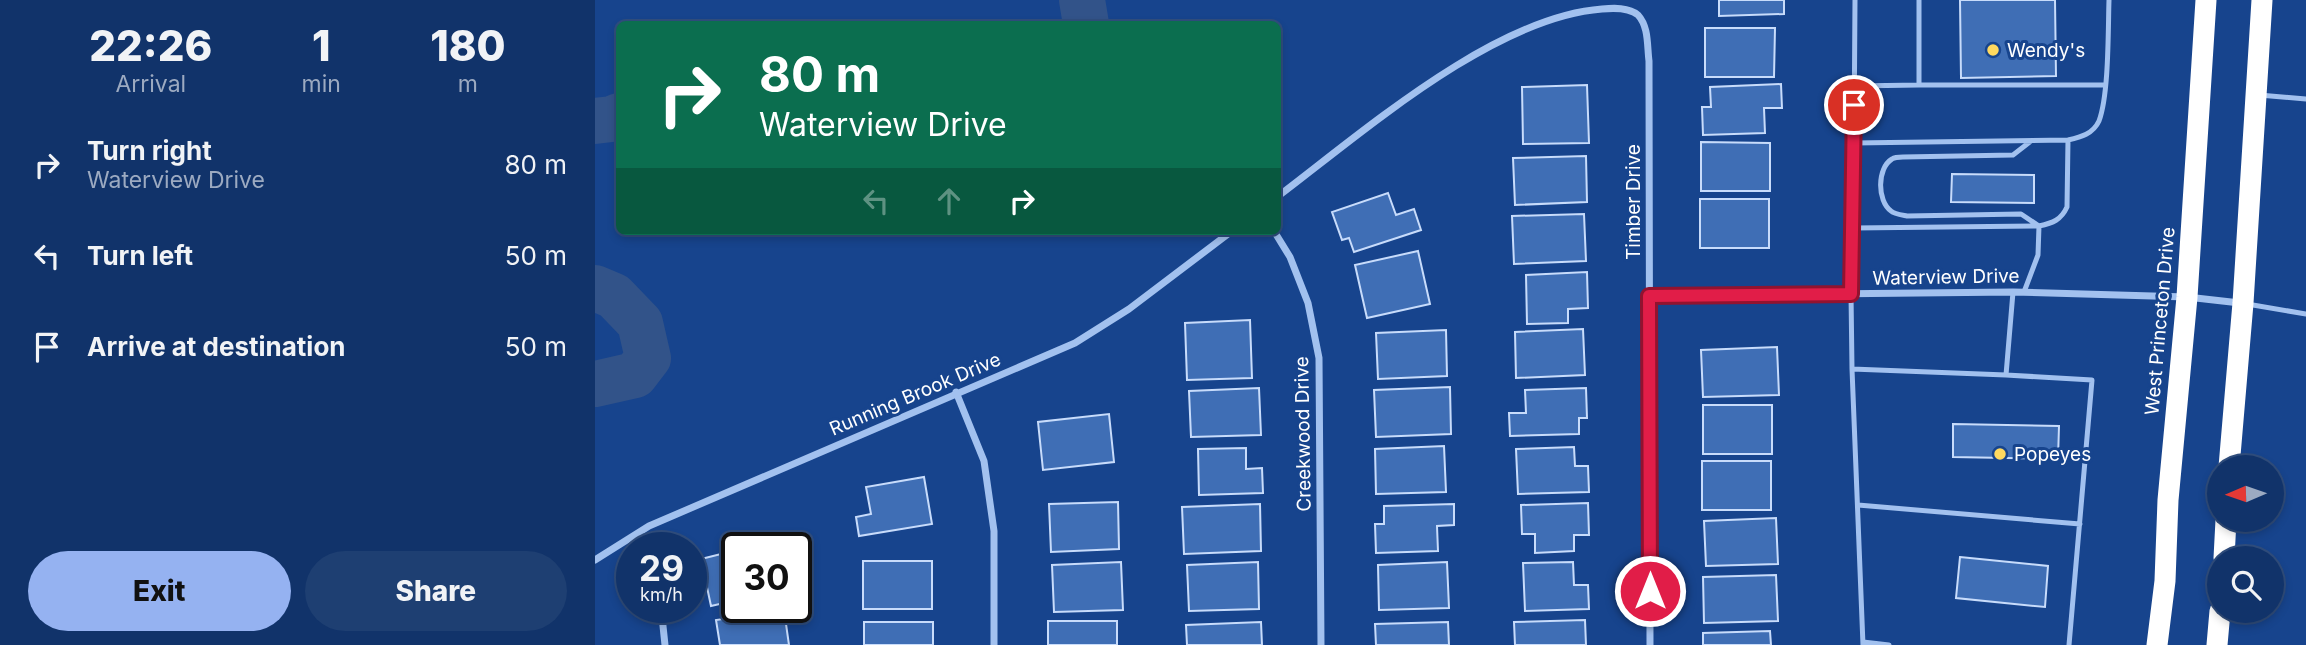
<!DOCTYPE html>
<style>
:root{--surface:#11336a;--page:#1e3f72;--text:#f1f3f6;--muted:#9caac1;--line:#304e7e;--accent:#95b2f1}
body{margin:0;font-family:Inter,sans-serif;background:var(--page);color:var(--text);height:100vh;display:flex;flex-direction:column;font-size:26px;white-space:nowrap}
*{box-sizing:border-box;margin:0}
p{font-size:23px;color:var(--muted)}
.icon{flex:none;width:38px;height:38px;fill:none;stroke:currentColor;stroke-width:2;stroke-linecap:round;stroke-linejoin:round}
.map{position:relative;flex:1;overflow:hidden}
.drawer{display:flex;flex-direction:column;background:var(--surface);width:595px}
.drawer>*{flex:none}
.guide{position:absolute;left:21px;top:21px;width:665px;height:214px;border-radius:10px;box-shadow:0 4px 10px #0003,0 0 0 2px var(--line);background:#0b6e4f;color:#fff;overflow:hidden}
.needle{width:46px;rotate:268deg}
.controls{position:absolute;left:1612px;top:455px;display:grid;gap:14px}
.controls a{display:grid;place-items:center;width:77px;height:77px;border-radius:50%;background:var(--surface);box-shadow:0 4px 10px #0003,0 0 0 2px var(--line);font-size:35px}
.speed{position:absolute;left:21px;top:532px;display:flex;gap:14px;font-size:35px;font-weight:700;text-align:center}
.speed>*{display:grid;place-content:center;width:91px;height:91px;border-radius:50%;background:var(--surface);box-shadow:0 4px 10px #0003,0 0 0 2px var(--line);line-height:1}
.speed small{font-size:18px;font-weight:400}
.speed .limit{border:4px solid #111;border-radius:10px;background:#fff;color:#111}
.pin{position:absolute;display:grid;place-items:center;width:60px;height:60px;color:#fff;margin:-30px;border:4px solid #fff;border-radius:50%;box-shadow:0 2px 7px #0007}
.me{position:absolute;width:77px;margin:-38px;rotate:0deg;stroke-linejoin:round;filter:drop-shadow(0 0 5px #0008)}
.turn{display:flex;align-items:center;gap:24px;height:147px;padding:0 28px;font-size:32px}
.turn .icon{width:91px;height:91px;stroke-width:2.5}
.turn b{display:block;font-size:49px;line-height:60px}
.lanes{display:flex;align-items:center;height:66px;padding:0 28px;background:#0003;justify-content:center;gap:35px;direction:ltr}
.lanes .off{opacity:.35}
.eta{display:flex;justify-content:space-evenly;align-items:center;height:119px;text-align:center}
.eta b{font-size:42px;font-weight:800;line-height:49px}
.button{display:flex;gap:14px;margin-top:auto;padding:14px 28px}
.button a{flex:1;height:80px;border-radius:42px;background:var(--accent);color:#111;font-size:28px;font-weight:800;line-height:80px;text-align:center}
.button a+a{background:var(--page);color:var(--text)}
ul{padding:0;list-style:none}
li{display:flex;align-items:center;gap:21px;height:91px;padding:0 28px}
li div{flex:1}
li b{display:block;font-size:26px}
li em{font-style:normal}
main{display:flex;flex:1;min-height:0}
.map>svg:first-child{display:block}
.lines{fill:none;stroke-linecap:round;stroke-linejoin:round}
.river{stroke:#325389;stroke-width:46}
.building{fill:#3f6eb5;stroke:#c8dcfb;stroke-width:2}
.lane{stroke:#a2c1ef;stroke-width:5}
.street{stroke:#a2c1ef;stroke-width:7}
.highway{stroke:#fff;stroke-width:21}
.route-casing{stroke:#92132f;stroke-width:18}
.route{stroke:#e11d48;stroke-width:12}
.poi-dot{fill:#ffd95f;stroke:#17448d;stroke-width:2.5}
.labels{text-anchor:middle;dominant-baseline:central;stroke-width:6;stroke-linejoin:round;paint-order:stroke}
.poi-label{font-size:19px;fill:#fff;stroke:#17448d;text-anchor:start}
.street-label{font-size:19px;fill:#fff;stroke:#17448d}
</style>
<main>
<section class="drawer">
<div class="eta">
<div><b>22:26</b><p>Arrival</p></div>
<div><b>1</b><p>min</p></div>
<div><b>180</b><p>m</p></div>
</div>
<ul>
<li><svg class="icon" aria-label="right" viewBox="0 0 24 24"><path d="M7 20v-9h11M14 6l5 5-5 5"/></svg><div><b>Turn right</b><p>Waterview Drive</p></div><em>80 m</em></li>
<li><svg class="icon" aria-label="left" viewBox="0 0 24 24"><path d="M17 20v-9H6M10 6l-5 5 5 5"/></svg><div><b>Turn left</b></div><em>50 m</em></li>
<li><svg class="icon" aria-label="arrive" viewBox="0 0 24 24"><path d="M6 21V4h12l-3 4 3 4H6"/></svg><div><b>Arrive at destination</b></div><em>50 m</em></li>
</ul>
<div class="button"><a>Exit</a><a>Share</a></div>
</section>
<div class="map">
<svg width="1711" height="645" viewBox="0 0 1711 645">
<rect width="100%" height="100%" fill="#17448d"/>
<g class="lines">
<path class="river" d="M487,0L491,24
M0,121L17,119L24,116
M0,288L19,296L45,323L53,358L40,375L0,384"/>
</g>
<path class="building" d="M1124,0H1189V14L1124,16Z
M1365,0H1460L1461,76L1366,78Z
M1110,28H1180L1179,77H1110Z
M1186,84L1187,108H1169L1170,133L1108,135L1107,107H1116L1115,87Z
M992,85L994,143L928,144L927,87Z
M1106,142L1175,143V191H1106Z
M991,156L992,202L920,205L918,158Z
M1357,174L1439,175V203L1356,202Z
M793,193L801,215L819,209L826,230L759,252L754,238L747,240L737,212Z
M1105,199H1174V248H1105Z
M989,214L991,261L919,264L917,216Z
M823,251L835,304L772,318L760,265Z
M992,272L993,308L973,309V323L932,324L931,275Z
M655,320L657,378L592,380L590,323Z
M988,329L990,375L921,378L920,332Z
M851,330L852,376L783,379L781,333Z
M1182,347L1184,395L1108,397L1106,350Z
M855,387L856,434L781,437L779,390Z
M664,388L666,435L596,437L594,391Z
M991,388L992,418H984V434L915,436L914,413H931L930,390Z
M1108,405H1177V454H1108Z
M514,414L519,462L448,470L443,422Z
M1358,424L1464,426L1463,459L1358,457Z
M849,446L851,492L781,494L780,449Z
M979,447L980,466H993L994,492L923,494L921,449Z
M651,448V469L667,468L668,493L604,495L603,449Z
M1107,461H1176V510H1107Z
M329,477L337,524L264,536L261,517L276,514L271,487Z
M523,502L524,549L456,552L454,504Z
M993,503L994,535H979V551L940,553V534H927L926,505Z
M665,504L666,551L589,554L587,507Z
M859,504V525L842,526L843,551L781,553L780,524H789V506Z
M1181,518L1183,564L1111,566L1109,521Z
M173,543L174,548H153Z
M142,550V600L116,606L106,559Z
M1365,557L1453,566L1450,607L1361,598Z
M268,561H337V609H268Z
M526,562L528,610L459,612L457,565Z
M663,562L664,609L594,611L592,565Z
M852,562L854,608L784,610L783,565Z
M978,562L979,585H993L994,609L930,611L928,563Z
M1181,575L1183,621L1109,623L1108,577Z
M189,610L194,645H125L121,620Z
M990,620L991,645H920L919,622Z
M453,621H522V645H453Z
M269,622H338V645H269Z
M666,622L667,645H592L591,625Z
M853,622L854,645H781L780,624Z
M1175,631L1176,645H1108V633Z"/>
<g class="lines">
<path class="lane" d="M1324,85H1510
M1259,86L1324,85V0
M1664,95L1711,99
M1259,143L1260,0
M1259,228L1444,226C1458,223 1466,220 1472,207L1473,140
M1418,292L1411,375L1497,380L1474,645
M1429,292L1443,255L1444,226L1426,214L1312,216C1307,215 1299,214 1296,211C1282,201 1282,168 1297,159C1300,157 1305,157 1308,157L1418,155L1436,141
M1652,304L1711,314
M1257,369L1411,375
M1263,505L1485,524
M1268,642L1294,645
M1268,645L1257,369L1256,294L1259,143L1473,140C1486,137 1498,134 1504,121C1514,94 1513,31 1514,0"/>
<path class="street" d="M682,197C768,132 899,17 1007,9C1018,8 1034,7 1043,15C1054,27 1052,46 1054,61L1055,645
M679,231L695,257L713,303L724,358L726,645
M1054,296L1418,292L1592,297L1645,303
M361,392L389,461L399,531V645
M38,536L42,548
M0,560L54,526L480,343L534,309L637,231
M66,607L70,645"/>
<path class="highway" d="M1634,467L1648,303L1667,0
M1629,558L1631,520
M1562,645L1570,581L1573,500L1592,297L1611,0
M1622,645L1625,611"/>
</g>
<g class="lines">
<defs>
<path id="route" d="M1055,591L1054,296L1256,294L1259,105"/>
</defs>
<use href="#route" class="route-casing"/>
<use href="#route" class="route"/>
</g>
<g class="poi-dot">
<circle cx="1398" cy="50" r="7"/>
<circle cx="1405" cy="454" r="7"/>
</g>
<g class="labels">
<g class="poi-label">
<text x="1412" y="50">Wendy's</text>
<text x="1419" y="454">Popeyes</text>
</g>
<g class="street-label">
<text transform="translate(1038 202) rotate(-90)">Timber Drive</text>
<text transform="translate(1351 277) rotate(-1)">Waterview Drive</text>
<text transform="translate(1565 321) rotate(-85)">West Princeton Drive</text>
<text transform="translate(320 394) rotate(-23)">Running Brook Drive</text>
<text transform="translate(708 434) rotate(-91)">Creekwood Drive</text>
</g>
</g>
</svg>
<div class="controls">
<a><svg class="needle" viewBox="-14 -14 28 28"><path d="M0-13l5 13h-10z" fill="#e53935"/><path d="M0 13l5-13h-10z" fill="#9caac1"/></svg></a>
<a><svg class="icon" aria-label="search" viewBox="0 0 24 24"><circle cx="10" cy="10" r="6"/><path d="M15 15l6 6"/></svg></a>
</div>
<div class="speed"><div>29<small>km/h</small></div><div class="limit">30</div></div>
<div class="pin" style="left:1259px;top:105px;background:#d93025"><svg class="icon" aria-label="arrive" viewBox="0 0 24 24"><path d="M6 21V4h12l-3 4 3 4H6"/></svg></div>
<svg class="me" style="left:1055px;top:591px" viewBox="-20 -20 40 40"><circle r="17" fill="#e11d48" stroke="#fff" stroke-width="3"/><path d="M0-11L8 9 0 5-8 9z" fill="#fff"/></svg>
<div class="guide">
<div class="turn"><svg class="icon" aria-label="right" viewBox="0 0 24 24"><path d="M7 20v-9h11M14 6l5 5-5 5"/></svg><div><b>80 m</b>Waterview Drive</div></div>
<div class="lanes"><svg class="icon off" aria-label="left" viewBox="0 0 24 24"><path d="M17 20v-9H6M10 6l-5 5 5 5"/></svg><svg class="icon off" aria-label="ahead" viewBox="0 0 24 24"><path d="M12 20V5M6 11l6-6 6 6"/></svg><svg class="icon" aria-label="right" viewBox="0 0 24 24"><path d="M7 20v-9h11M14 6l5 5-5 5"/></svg></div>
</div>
</div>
</main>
